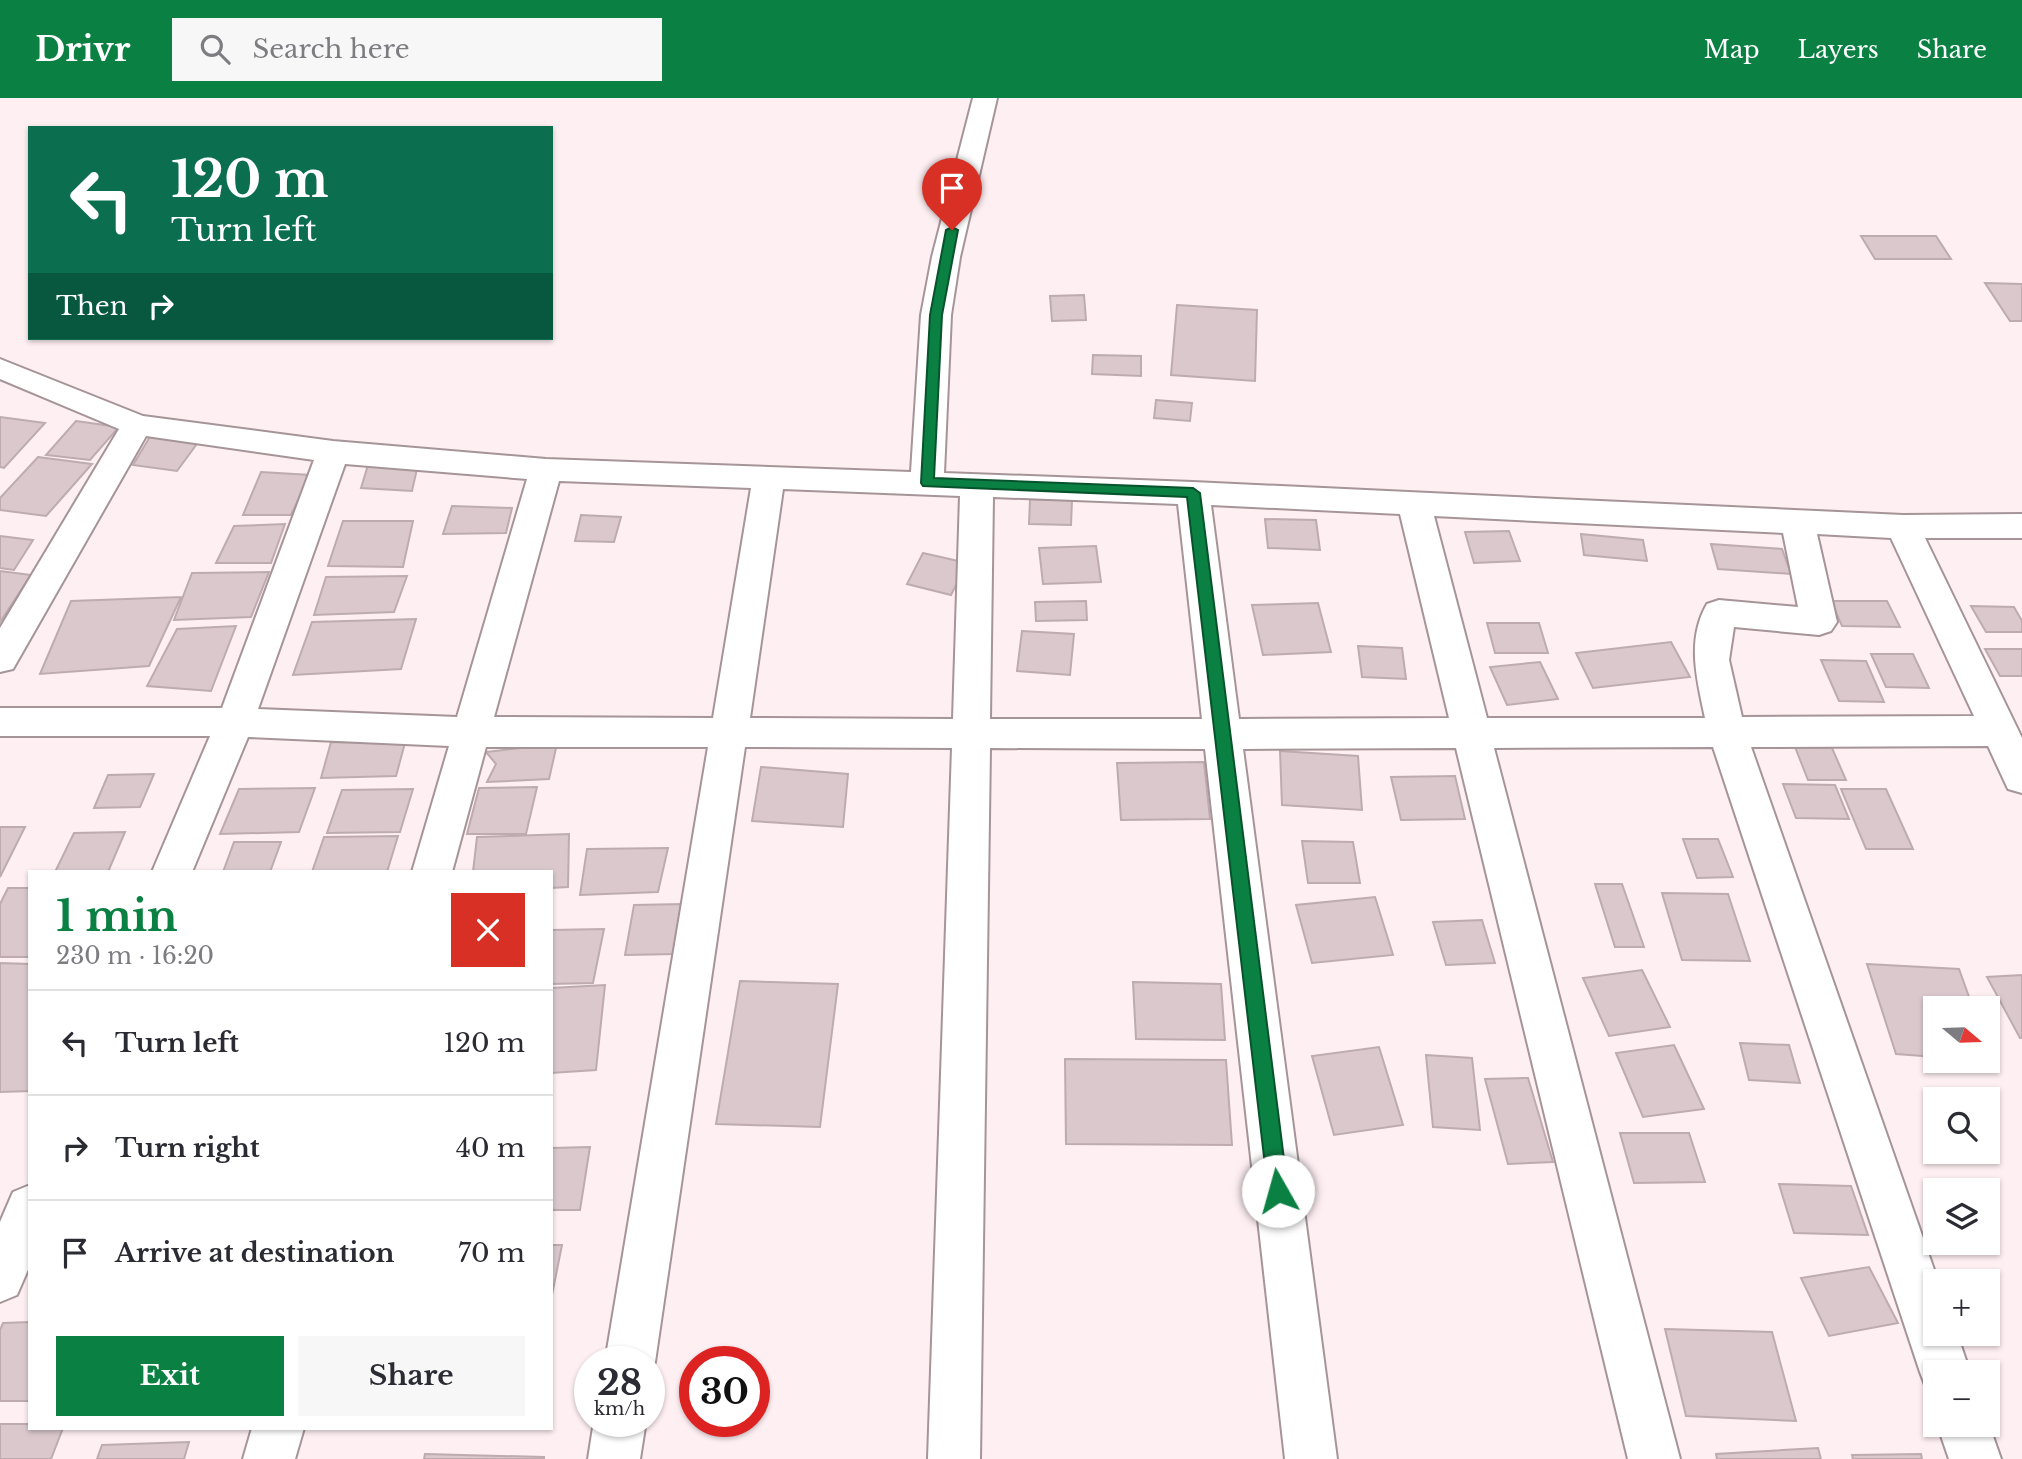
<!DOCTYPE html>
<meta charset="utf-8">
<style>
:root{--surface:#fff;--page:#f7f7f7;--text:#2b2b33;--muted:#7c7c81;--line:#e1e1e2;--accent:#0b8043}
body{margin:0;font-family:"Libre Baskerville",serif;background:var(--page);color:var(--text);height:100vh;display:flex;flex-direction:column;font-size:26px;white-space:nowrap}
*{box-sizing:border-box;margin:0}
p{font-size:23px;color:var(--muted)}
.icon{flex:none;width:38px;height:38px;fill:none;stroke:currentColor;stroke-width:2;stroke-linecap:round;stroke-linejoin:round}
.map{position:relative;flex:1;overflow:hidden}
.details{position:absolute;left:28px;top:772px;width:525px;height:560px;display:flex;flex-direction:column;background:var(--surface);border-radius:0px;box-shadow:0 2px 5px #0004}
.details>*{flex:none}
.top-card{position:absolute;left:28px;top:28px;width:525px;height:214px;border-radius:0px;box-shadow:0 2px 5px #0004;background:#0b6e4f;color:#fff;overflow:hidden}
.needle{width:46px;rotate:109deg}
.buttons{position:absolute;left:1923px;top:898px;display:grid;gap:14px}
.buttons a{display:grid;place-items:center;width:77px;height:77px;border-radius:0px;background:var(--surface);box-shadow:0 2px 5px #0004;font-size:35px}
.speed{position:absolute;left:574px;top:1248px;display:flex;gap:14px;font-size:35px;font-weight:700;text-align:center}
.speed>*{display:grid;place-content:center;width:91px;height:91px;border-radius:50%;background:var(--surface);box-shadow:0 2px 5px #0004;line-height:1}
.speed small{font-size:18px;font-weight:400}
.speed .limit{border:10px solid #d22;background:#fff;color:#111}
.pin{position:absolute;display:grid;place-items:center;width:60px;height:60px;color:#fff;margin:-72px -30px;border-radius:50% 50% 50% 0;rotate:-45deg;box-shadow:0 0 7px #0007}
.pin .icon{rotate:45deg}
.me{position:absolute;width:77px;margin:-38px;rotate:353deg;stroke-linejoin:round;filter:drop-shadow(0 0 5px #0008)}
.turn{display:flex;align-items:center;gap:24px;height:147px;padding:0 28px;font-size:32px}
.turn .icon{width:91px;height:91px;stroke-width:2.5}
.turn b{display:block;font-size:49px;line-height:60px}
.then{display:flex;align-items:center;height:66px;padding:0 28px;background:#0003;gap:14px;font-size:26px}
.round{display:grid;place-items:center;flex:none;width:74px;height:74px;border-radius:0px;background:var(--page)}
.overview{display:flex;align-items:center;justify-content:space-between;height:119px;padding:0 28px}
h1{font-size:42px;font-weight:700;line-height:52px;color:var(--accent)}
.primary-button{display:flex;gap:14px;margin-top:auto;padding:14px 28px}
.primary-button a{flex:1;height:80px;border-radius:0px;background:var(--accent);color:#fff;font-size:28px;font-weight:700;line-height:80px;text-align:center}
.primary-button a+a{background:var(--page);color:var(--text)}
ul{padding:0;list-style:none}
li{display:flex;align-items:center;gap:21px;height:105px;padding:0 28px;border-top:2px solid var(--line)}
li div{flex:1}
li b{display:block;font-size:26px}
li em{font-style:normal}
header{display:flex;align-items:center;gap:42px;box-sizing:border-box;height:98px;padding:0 35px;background:var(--accent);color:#fff}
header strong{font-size:33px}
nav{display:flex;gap:38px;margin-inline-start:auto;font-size:24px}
.search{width:490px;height:63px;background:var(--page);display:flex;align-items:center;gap:18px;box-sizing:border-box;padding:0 24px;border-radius:0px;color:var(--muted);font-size:26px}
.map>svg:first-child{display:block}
.building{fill:#dac8cd;stroke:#bdabb0;stroke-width:2}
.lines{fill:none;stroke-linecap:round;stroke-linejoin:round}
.street-casing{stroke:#a59498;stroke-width:4}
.street{fill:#fff;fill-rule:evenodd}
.route{fill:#0b8043;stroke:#07532c;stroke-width:2}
</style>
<header>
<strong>Drivr</strong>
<div class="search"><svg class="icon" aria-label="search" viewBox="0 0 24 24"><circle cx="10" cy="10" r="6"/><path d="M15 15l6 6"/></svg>Search here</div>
<nav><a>Map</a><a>Layers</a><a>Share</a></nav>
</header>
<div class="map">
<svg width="2022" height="1361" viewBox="0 0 2022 1361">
<rect width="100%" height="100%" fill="#feeff3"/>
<path class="building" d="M1861,138H1936L1951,161H1875Z
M1985,185L2022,186V223H2010Z
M1084,197L1086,222L1052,223L1050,198Z
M1177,207L1257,212L1255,283L1171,277Z
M1093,257L1141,258V278L1092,276Z
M1156,302L1192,305L1190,323L1154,320Z
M0,319L45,325L4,370L0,369Z
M76,323L119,329L90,362L46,357Z
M151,337L199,343L177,373L133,367Z
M38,359L92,366L46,418L0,412V400Z
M368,367L417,371L412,393L361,390Z
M261,374L310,377L291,417H243Z
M1030,401L1072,402L1071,427L1029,426Z
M452,408L512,410L506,435L443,436Z
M581,417L621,419L614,444L575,443Z
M1265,421L1316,422L1320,452L1268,450Z
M343,423H413L403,469L328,468Z
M285,426L271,465H216L234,428Z
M1509,433L1520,463L1474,465L1465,434Z
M1581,436L1643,442L1647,463L1584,457Z
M0,438L33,442L14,472L0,470Z
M1711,446L1782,451L1791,476L1718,471Z
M1096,448L1101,484L1043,486L1039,450Z
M923,455L967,465L951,497L907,486Z
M0,473L31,477L0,524Z
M269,474L251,519L174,522L192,475Z
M407,478L394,514L314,517L326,479Z
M181,499L149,568L40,576L71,503Z
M1086,503L1087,522L1036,523L1035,504Z
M1831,503H1887L1900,529L1842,528Z
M1318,505L1331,554L1263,557L1252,507Z
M1971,508L2014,509L2022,523V534H1986Z
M416,521L401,571L293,577L312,524Z
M1487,525H1539L1548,555H1495Z
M236,528L211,593L147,588L177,531Z
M1022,533L1074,536L1070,577L1017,573Z
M1671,544L1690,579L1593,590L1576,555Z
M1358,548L1402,550L1406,581L1362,579Z
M1985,551H2022V578H2000Z
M1871,556H1913L1929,590L1886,589Z
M1821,562L1866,563L1884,604L1839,603Z
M1540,564L1558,601L1507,607L1490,569Z
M331,644L405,645L396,678L321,680Z
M557,646L549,681L487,684L496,666L486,654Z
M1795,649L1832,650L1846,682H1808Z
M1280,653L1358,658L1362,712L1282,707Z
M1204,664L1210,721L1121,722L1117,665Z
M761,669L848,676L843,729L752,723Z
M154,676L140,709L94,710L108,677Z
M1455,678L1465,721L1401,722L1391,679Z
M1783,686L1835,687L1849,721L1796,720Z
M537,689L526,736H467L479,690Z
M315,690L299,734L220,736L239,691Z
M413,691L400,734L327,735L342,692Z
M1841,691H1886L1913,751H1866Z
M0,729H25L0,779Z
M125,734L108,774H55L74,735Z
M569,736L568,789L551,790V774H473L477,739Z
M398,738L387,774H312L324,739Z
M1683,741H1718L1733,779L1697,780Z
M1302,743L1353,744L1360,785H1308Z
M234,744H281L270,774H223Z
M668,750L658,794L580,797L587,751Z
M1595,786H1622L1644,849H1615Z
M8,790H30V859H0V806Z
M1662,795L1728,796L1750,863L1682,862Z
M1375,799L1393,857L1312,865L1296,807Z
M683,806L676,856L625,857L634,807Z
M1482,822L1495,865L1446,867L1433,824Z
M604,831L593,885L551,886V832Z
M0,865L30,866V993L0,994Z
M1867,866L1959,871L1973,910H1936V959L1896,956Z
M1642,872L1670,929L1609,938L1583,880Z
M2022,877V940H2020L1987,879Z
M740,883L838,886L820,1029L716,1026Z
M1133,884L1221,886L1225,942L1136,941Z
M605,887L596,972L551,975V890Z
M1740,945L1789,947L1800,985L1749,982Z
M1674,947L1704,1011L1643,1019L1616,955Z
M1379,949L1403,1027L1334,1037L1312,958Z
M1426,957L1472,960L1480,1032L1433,1029Z
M1065,961L1226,962L1232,1047L1066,1046Z
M1528,980L1553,1064L1508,1066L1485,981Z
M1620,1035H1689L1705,1084L1634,1085Z
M590,1049L580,1112H551V1050Z
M1779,1086L1851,1088L1868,1137L1794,1135Z
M551,1147H562L551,1202Z
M1869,1169L1898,1225L1829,1238L1801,1180Z
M30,1224V1303H0V1232L3,1225Z
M1665,1231L1772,1234L1796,1323L1686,1318Z
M0,1326H30V1330H63L51,1361H0Z
M189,1344L184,1361H97L102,1347Z
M1818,1350L1821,1361H1717L1716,1356Z
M425,1356L544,1359V1361H424Z
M1921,1356L1922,1361H1853L1852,1357Z"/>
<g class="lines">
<defs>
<path id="street" d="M973,0H997L960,159L951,217L944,375L1193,384L1903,417L2022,416V440H1925L2022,640V695L2008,691L1988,648L1751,649L1938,1183H1936V1236H1957L1970,1274H1936V1295L1927,1292L1920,1274L1713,649L1494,650L1680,1361H1628L1456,650L1243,651L1337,1361H1285L1205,651L990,650L980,1361H928L952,650L745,649L655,1264L649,1278V1264H605L708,649H486L452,774H412L449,648L248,639L192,774H152L210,638H0V610H222L314,362L146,338L13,571L0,574V530L119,331L0,281V261L143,318L333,343L546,361L911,374L921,217L932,159ZM345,366L527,381L457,619L258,611ZM559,383L751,390L713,620L494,619ZM783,391L960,398L953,621L750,620ZM993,399L1178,406L1202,621H990ZM1211,407L1400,416L1449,620L1239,621ZM1434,418L1783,435L1798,509L1719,502L1707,506C1686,542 1697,582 1705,620H1487ZM1817,436L1891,440L1974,618L1742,619L1729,562L1734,529L1819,537L1831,533L1837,524Z
M30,1087V1167L17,1197L0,1204V1124L13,1094Z
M594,1323H646L640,1361H588Z
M1988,1324L2001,1361H1949L1937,1326H1988Z
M252,1330H304L295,1361H243Z"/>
</defs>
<use href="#street" class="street-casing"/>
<use href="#street" class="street"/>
</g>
<path class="route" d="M952,129L958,132L942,217L934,380L1193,390L1200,395L1288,1093L1285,1099L1278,1102L1271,1099L1268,1093L1187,399L923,388L921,385L930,217L946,132Z"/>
</svg>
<div class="buttons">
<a><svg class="needle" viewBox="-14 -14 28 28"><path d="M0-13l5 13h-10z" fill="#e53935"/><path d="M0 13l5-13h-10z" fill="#7c7c81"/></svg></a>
<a><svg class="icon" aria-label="search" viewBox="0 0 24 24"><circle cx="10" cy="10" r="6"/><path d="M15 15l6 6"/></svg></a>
<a><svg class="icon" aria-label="layers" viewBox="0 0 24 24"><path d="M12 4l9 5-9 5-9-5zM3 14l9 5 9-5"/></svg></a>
<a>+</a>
<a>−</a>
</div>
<div class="speed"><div>28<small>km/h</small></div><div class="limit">30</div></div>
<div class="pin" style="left:952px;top:132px;background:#d93025"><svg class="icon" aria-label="arrive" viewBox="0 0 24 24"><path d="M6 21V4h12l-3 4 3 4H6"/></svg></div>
<svg class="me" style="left:1278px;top:1093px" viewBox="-20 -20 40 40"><circle r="19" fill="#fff"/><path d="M0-13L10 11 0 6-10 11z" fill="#0b8043"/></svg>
<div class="top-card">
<div class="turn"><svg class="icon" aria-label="left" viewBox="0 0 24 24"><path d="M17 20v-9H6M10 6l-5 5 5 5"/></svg><div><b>120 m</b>Turn left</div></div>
<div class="then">Then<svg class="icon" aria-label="right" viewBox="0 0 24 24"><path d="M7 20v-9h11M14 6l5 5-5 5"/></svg></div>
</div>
<section class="details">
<div class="overview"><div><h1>1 min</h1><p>230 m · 16:20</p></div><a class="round" style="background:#d93025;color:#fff"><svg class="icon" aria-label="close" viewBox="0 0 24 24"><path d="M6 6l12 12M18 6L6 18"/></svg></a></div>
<ul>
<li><svg class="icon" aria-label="left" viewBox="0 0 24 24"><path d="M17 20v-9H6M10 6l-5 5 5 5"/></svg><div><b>Turn left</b></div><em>120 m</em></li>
<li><svg class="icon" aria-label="right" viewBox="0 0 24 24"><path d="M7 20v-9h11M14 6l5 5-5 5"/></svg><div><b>Turn right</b></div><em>40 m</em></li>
<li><svg class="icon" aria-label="arrive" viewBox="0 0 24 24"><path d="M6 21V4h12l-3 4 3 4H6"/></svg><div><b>Arrive at destination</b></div><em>70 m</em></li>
</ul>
<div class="primary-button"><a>Exit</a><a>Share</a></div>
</section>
</div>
